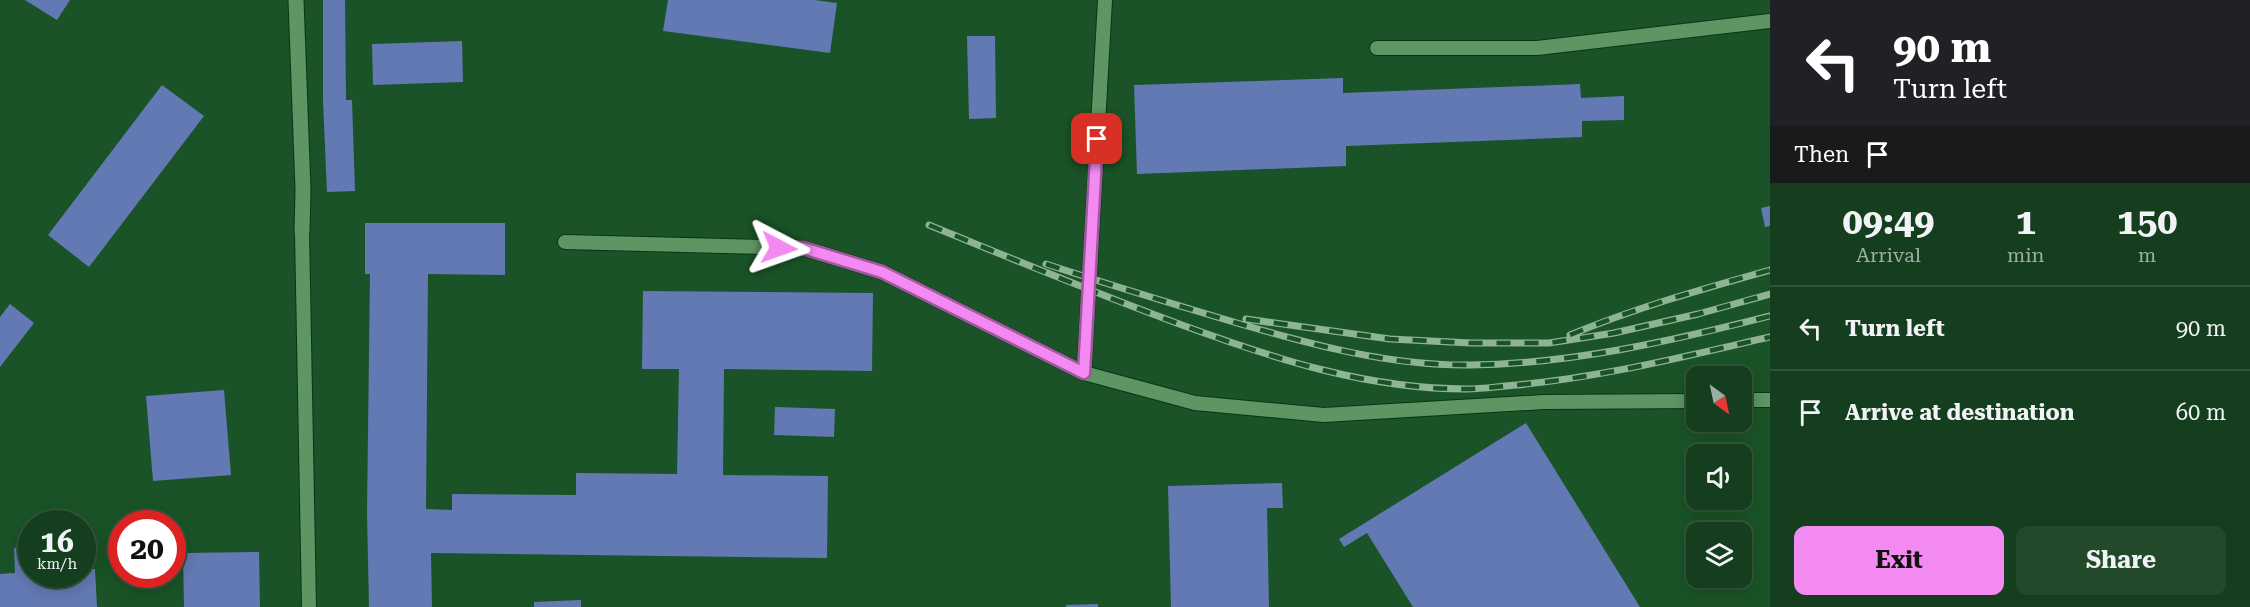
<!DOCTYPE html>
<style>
:root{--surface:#143e1d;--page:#21492a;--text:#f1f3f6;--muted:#9daea4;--line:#33573b;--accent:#f38af1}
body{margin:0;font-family:"Roboto Serif",serif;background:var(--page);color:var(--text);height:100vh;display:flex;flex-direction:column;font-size:22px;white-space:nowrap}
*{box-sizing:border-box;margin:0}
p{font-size:20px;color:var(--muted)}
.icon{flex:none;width:33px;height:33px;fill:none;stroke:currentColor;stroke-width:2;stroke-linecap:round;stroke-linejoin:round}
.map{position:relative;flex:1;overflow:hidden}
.panel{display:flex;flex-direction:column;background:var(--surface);width:480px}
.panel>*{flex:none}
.banner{background:#202124;color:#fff;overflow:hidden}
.needle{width:39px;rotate:147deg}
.controls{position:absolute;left:1686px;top:366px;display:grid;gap:12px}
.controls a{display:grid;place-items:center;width:66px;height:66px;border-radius:12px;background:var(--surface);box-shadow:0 3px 15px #0003,0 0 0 2px var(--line);font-size:30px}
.speed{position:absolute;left:18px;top:510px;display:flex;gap:12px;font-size:30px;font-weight:700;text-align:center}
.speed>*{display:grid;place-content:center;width:78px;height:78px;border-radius:50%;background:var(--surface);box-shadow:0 3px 15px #0003,0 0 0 2px var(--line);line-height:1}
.speed small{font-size:15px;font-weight:400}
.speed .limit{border:9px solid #d22;background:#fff;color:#111}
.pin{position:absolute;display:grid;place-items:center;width:51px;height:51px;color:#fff;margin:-26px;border-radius:12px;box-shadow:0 3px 9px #0006}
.me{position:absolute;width:66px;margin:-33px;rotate:94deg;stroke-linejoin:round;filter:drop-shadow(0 0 4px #0008)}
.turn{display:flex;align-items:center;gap:21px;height:126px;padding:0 24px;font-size:27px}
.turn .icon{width:78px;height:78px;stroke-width:2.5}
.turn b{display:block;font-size:42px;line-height:51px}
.then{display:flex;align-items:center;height:57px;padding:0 24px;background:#0003;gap:12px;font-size:22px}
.eta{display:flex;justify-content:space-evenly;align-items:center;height:102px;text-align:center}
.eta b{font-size:36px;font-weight:700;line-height:42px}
.cta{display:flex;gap:12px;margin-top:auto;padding:12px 24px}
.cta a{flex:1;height:69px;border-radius:12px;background:var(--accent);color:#111;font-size:24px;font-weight:700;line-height:69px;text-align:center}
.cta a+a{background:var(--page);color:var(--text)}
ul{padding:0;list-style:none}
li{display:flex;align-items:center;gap:18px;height:84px;padding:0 24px;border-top:2px solid var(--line)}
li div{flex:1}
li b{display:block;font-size:22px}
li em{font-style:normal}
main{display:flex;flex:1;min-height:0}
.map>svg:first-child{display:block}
.building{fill:#6379b3}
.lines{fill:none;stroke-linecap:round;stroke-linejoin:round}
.lane-casing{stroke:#0a3514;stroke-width:16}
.street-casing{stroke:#0a3514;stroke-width:17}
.lane{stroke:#5e9565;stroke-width:14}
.street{stroke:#5e9565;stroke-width:15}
.rail-casing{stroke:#8fb495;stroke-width:7}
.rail{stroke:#1a5327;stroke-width:4.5;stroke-dasharray:14;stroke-linecap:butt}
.route-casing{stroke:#9e5a9d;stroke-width:15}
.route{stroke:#f38af1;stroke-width:10}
</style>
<main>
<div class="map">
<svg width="1770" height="607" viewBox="0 0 1770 607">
<rect width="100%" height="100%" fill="#1a5327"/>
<path class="building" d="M25,0H70L57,20Z
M323,0H345L346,100H352L355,191L327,192L323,101Z
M668,0H814L837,3L830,53L663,31Z
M967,36H995L996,118L969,119Z
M462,41L463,82L373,85L372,44Z
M1343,78V93L1580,84L1581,98L1624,96V120L1582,121V137L1346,146V166L1137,174L1134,85Z
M162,85L204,116L89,267L48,235Z
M1770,206V226L1765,227L1761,208Z
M365,223H505V275L428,274L426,509L452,510V494L576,495V473L677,474L679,369H642L643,291L873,293L872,371L724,369L723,475L828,476L827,558L431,553L432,607H369L367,513L370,274H365Z
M10,304L34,323L0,367V317Z
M224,390L231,475L153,481L146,396Z
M775,407L835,409L834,437L774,435Z
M1526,423L1640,607H1413L1367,533L1344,547L1339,539Z
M1282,483L1283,508H1267L1269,607H1171L1168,486Z
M32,547V574H82V570L95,569L97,607H0V574L15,573L14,548Z
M259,552L260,607H184L183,553Z
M581,600V607H534V602Z
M1098,604V607H1066V605Z"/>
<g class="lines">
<defs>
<path id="lane" d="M1377,48H1537L1770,21
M302,232L309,607
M565,242L803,248L882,272L1084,373L1195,403L1324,415L1544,402L1696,401
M1084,373L1105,0
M1742,400H1770"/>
<path id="street" d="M296,0L303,190L302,232"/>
</defs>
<use href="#lane" class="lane-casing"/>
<use href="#street" class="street-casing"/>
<use href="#lane" class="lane"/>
<use href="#street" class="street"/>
<defs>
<path id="rail" d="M929,225C1013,259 1097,294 1182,325C1275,359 1367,389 1467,389C1484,389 1500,386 1517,385C1603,377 1686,356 1770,337
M1046,264C1110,285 1173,304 1237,323C1313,345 1390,366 1470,365C1571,364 1672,341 1770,316
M1246,319L1390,339L1471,343H1549L1614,333L1698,314L1770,294
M1570,335C1635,308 1702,289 1770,270"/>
</defs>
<use href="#rail" class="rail-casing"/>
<use href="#rail" class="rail"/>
</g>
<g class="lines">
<defs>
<path id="route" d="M779,248H803L882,272L1084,373L1097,139"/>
</defs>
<use href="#route" class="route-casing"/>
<use href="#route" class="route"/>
</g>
</svg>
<div class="controls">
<a><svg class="needle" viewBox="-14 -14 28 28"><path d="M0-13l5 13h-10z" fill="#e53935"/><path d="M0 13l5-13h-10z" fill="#9daea4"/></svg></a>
<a><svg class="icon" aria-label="sound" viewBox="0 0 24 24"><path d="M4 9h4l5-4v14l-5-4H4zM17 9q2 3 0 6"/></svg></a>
<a><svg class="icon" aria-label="layers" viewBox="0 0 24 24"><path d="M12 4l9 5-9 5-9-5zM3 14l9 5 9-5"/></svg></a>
</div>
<div class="speed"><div>16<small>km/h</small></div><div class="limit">20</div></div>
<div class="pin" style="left:1097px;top:139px;background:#d93025"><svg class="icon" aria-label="arrive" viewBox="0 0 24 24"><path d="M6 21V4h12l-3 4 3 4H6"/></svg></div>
<svg class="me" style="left:779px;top:248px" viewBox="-20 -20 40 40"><path d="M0-17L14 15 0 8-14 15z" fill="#f38af1" stroke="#fff" stroke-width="4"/></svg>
</div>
<section class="panel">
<div class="banner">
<div class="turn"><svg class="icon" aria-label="left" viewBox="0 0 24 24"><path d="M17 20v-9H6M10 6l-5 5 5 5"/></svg><div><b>90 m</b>Turn left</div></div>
<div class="then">Then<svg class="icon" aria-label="arrive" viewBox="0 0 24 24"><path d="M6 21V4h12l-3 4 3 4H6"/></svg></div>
</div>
<div class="eta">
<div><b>09:49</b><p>Arrival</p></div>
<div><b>1</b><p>min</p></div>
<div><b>150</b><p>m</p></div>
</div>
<ul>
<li><svg class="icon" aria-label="left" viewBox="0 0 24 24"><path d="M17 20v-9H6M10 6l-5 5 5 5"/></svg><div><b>Turn left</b></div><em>90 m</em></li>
<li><svg class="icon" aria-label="arrive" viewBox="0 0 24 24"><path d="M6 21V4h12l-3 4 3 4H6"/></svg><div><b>Arrive at destination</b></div><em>60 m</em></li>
</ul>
<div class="cta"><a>Exit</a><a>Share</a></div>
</section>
</main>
